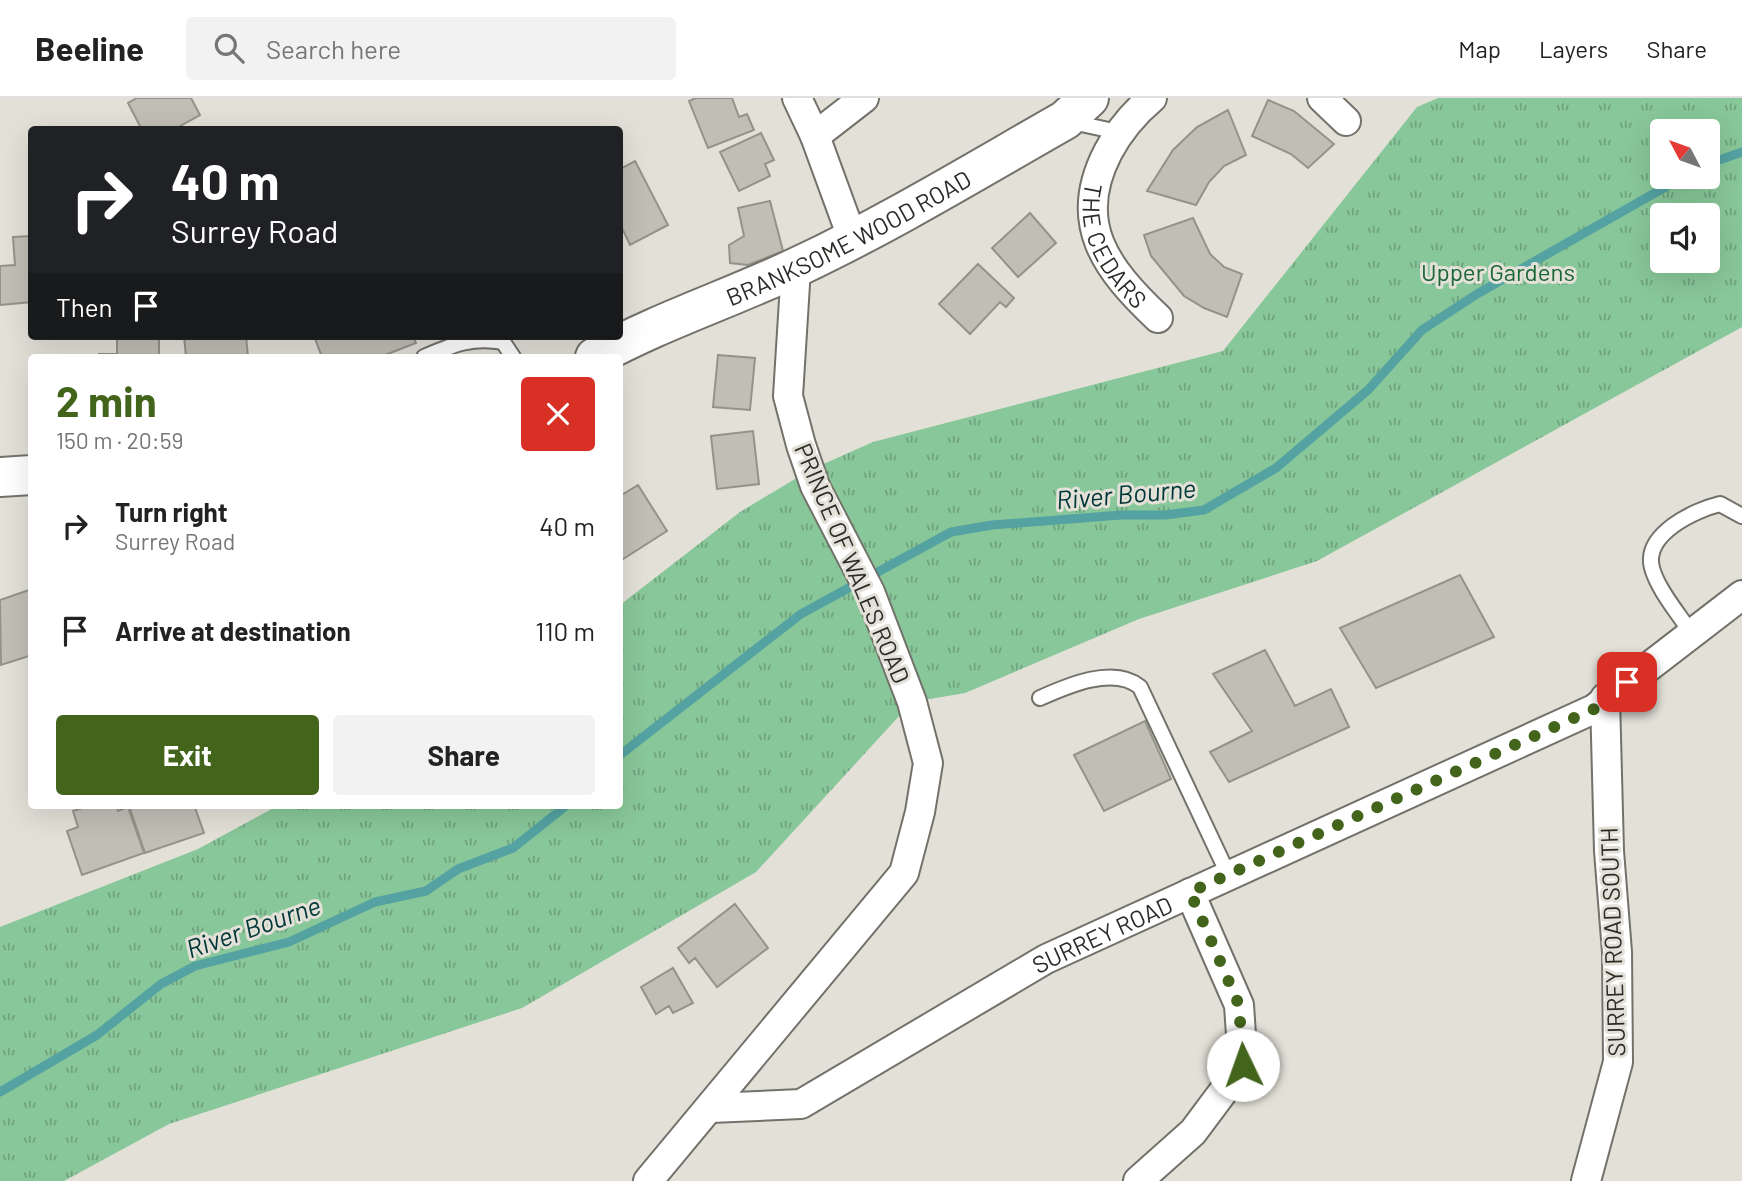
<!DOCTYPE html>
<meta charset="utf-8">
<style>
:root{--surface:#fff;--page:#f2f2f2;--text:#222;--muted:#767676;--line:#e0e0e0;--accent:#43641b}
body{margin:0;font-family:Barlow,sans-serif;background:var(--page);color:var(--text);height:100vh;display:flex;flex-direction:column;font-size:26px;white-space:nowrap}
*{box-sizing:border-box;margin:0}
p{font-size:23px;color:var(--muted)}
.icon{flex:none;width:38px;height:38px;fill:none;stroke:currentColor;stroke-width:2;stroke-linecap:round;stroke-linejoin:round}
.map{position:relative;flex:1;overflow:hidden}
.drawer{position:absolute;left:28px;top:256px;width:595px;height:455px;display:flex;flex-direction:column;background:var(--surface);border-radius:7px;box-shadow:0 7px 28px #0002}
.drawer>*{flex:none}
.banner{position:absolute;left:28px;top:28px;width:595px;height:214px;border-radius:7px;box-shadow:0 7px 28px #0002;background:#202124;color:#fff;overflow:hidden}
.needle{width:46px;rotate:311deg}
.tools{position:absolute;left:1650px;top:21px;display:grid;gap:14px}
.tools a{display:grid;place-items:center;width:70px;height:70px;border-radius:7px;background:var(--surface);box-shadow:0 7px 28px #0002;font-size:35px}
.pin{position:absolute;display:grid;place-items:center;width:60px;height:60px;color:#fff;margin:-30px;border-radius:14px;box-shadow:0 4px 10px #0006}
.me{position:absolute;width:77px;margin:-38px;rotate:357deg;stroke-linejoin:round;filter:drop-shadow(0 0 5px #0008)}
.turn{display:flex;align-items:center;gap:24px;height:147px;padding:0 28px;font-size:32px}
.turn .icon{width:91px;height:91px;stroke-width:2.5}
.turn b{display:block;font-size:49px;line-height:60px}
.then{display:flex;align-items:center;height:66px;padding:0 28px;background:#0003;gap:14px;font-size:26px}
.round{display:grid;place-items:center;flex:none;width:74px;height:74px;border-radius:7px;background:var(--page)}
.headline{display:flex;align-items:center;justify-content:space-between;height:119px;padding:0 28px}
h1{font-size:42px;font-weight:700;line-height:52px;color:var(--accent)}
.cta{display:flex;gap:14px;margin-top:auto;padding:14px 28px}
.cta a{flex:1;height:80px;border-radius:7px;background:var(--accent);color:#fff;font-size:28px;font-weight:700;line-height:80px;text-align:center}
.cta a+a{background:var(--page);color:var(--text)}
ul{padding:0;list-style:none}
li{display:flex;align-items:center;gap:21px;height:105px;padding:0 28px}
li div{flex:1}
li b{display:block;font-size:26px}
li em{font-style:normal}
header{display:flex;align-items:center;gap:42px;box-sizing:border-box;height:98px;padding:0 35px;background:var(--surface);border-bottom:2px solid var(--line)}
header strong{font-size:33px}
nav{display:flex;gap:38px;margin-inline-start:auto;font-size:24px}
.search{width:490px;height:63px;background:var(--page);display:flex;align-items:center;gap:18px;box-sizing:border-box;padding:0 24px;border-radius:7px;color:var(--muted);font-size:26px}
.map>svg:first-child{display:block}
.park{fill:url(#park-tufts);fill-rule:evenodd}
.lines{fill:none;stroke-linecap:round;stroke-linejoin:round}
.stream{stroke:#54a2a2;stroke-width:9}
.building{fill:#c0beb5;stroke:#94938a;stroke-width:2}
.lane-casing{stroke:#73726a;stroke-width:18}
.street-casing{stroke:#73726a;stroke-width:32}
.secondary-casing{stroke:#73726a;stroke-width:42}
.lane{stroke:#fff;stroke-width:14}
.street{stroke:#fff;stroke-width:28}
.secondary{stroke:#fff;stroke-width:38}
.route{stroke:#43641b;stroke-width:12;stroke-dasharray:0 21.6}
.labels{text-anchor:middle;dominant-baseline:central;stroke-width:6;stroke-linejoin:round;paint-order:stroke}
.street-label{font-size:24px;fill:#2a2a27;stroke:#e2e0d7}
.park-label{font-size:24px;fill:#196637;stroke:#e2e0d7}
.water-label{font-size:26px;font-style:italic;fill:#003738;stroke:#e2e0d7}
</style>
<header>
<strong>Beeline</strong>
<div class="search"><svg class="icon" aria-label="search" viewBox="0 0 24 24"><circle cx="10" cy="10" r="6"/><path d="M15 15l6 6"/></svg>Search here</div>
<nav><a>Map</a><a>Layers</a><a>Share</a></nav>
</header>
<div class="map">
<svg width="1742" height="1083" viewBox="0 0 1742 1083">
<defs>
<pattern id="park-tufts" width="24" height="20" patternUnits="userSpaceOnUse" patternTransform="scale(1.75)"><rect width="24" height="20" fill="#88c799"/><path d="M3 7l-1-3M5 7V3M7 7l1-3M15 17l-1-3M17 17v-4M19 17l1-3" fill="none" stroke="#6fa27d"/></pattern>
</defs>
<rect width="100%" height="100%" fill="#e2e0d7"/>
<path class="park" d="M1438,0H1742V229L1317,463L1139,521L965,595L912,604L756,774L522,910L169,1026L64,1083H0V829L198,751L279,707H620V507L740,414L810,372L873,344L1223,253L1417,9ZM1662,33H1708V79H1662ZM1662,117H1708V163H1662Z"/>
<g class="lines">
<path class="stream" d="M1708,66L1742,54
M620,657L801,516L951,434L992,427L1121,417H1165L1204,412L1276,370L1368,292L1422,232L1477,196L1683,79
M0,994L97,937L161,886L195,868L289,844L375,804L426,793L458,771L513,750L567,707"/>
</g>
<path class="building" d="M137,0H191L200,17L173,32H142L128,5Z
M696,0H732L739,19L747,16L754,32L708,50L689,3Z
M1268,2L1294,13L1334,46L1308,70L1291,56L1252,38Z
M1228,12L1246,57L1224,68L1209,84L1196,107L1147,93L1173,52L1197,29Z
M761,35L774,62L765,66L770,78L739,93L720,54Z
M635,63L668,127L630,147L620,126V71Z
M770,103L783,153L748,167L730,165L729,147L744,138L738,110Z
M1030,115L1056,145L1018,179L992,150Z
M1193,120L1210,156L1224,169L1242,176L1227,219L1204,210L1184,198L1151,158L1144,137Z
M32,138V204L0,207V168L15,167L13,139Z
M978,166L1014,200L1006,209L1000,204L970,236L939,206Z
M117,238H159V259H99V256H117Z
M184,238H246L248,259H186Z
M314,238H413L416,245L380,259H322Z
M718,257L755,260L750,312L713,309Z
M753,333L759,386L717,391L711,338Z
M638,387L667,433L620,463V398Z
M1460,477L1494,539L1376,590L1340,530Z
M32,491V557L1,567L0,502Z
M1265,552L1295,608L1331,591L1349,629L1229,684L1210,654L1252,633L1213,576Z
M1145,623L1171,681L1104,713L1074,657Z
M92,707H116L118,713L128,709L144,755L82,777L67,733L78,729L73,713Z
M133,707H194L204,735L145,755L129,708Z
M735,806L768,850L717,889L695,860L689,865L678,850Z
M673,870L693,905L673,915L669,908L656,916L641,889Z"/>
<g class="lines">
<defs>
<path id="lane" d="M1072,24L1118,34
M424,259C452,247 472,238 503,244L513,259
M1691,535C1679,516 1658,492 1652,470C1643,436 1695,412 1720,406L1742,418
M1040,600C1067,588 1114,567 1140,589L1228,776"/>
<g id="street">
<path d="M797,0L815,38L853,142"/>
<path id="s1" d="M1152,0C1133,16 1119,33 1108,54C1071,125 1106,171 1158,220"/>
<path d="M1322,0L1346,23"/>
<path d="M815,38L864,0"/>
<path id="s2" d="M711,1010L801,1006L1046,861L1594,611L1742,497"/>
<path d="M648,1083L904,775L920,714L928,665L912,604L870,494L815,388L801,347L788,298L796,170"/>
<path d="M1138,1083L1193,1034L1243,967L1239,907L1190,795"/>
<path d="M1586,1083L1618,964L1617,854L1609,753L1605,600"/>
</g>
<g id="secondary">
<path id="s3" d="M595,259C660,223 732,200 799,168C890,125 977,72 1065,22L1089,0"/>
<path d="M0,379L32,377"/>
</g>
</defs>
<use href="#lane" class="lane-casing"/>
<use href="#street" class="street-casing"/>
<use href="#secondary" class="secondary-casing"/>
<use href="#lane" class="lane"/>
<use href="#street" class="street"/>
<use href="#secondary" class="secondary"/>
</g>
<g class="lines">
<path class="route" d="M1243,967L1239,907L1190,794L1594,611L1627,584"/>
</g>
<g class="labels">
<g class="street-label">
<text stroke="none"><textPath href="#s3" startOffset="280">BRANKSOME WOOD ROAD</textPath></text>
<text stroke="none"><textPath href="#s1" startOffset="172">THE CEDARS</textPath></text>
<text transform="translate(853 465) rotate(67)">PRINCE OF WALES ROAD</text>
<text stroke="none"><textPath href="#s2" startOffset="436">SURREY ROAD</textPath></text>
<text transform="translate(1612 844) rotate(-92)">SURREY ROAD SOUTH</text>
</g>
<g class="park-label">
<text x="1498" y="173">Upper Gardens</text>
</g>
<g class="water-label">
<text transform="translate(1126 395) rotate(-5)">River Bourne</text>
<text transform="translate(253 828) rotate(-19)">River Bourne</text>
</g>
</g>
</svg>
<div class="tools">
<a><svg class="needle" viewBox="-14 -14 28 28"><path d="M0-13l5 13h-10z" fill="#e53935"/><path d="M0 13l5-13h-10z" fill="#767676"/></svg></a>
<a><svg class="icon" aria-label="sound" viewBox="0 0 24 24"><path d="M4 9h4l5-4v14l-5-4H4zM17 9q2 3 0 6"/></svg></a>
</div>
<div class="pin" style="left:1627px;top:584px;background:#d93025"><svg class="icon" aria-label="arrive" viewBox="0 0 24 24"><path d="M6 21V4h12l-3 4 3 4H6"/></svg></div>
<svg class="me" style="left:1243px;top:967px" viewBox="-20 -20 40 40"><circle r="19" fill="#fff"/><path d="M0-13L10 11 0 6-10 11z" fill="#43641b"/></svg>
<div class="banner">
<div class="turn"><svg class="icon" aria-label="right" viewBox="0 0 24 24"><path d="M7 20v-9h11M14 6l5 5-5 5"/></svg><div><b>40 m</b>Surrey Road</div></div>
<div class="then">Then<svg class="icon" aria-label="arrive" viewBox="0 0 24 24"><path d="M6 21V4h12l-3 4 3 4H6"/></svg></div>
</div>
<section class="drawer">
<div class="headline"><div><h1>2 min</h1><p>150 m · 20:59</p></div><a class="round" style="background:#d93025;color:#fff"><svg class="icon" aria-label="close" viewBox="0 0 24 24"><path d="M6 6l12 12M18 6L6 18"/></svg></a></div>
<ul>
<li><svg class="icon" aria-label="right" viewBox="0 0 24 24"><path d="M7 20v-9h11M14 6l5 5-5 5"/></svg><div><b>Turn right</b><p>Surrey Road</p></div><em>40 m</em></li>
<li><svg class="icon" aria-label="arrive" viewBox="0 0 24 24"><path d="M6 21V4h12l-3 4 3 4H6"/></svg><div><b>Arrive at destination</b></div><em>110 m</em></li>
</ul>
<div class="cta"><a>Exit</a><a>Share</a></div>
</section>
</div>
